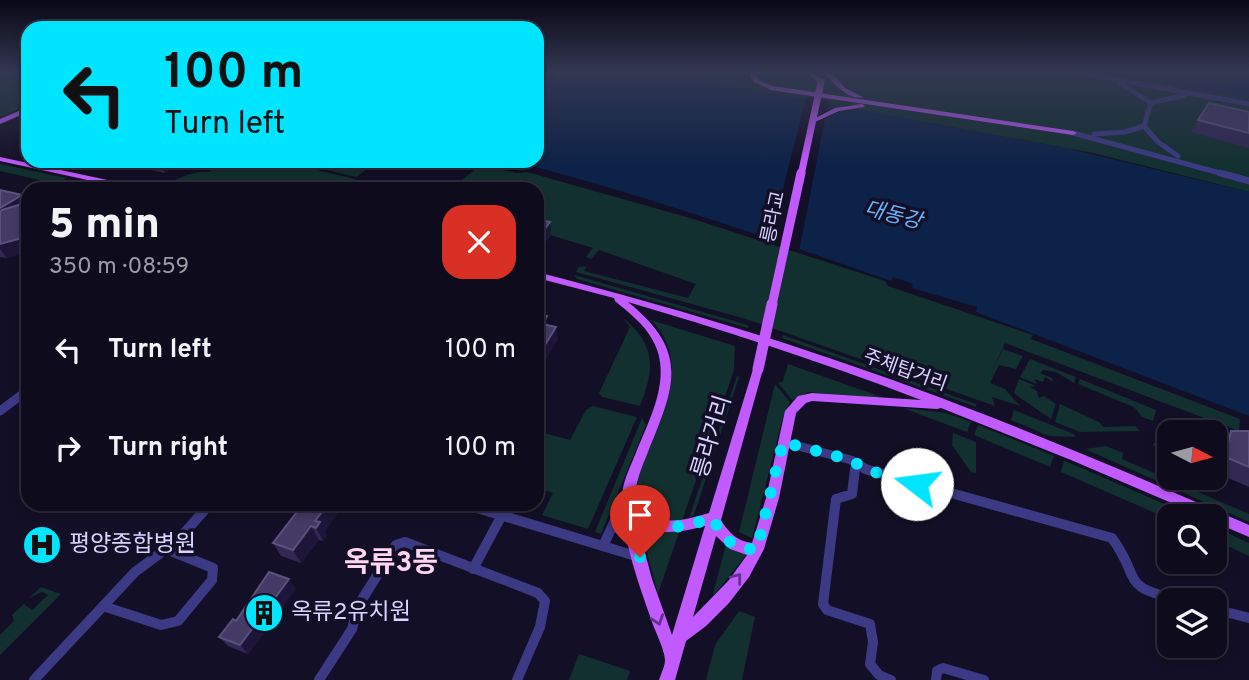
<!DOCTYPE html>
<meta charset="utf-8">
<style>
:root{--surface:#0e0b1c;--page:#171425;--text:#f1f3f6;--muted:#9b9ba3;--line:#2e2b3b}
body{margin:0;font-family:Overpass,"Noto Sans KR",sans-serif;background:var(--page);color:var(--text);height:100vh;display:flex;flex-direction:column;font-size:26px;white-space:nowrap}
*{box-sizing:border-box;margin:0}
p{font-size:23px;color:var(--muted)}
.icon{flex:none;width:38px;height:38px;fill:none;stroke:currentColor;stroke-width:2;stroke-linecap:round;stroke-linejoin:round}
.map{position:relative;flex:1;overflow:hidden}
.side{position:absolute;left:21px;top:182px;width:523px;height:329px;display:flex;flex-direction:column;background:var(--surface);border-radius:21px;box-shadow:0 4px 10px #0003,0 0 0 2px var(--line)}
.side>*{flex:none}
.banner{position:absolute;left:21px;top:21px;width:523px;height:147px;border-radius:21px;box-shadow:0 4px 10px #0003,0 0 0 2px var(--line);background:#00e5ff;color:#111;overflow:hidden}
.needle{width:46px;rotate:96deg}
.fabs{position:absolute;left:1157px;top:420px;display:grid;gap:14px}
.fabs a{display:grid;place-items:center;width:70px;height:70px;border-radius:14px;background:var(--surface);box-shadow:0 4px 10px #0003,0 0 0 2px var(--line);font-size:35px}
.pin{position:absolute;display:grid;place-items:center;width:60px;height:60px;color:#fff;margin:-72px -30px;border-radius:50% 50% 50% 0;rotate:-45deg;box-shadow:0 0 7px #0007}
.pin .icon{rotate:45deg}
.me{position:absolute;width:77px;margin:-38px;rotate:285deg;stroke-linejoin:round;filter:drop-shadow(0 0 5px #0008)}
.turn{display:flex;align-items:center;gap:24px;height:147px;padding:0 28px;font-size:32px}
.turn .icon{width:91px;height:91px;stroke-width:2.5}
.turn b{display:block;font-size:49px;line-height:60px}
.round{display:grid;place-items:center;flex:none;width:74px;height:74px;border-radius:21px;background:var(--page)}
.summary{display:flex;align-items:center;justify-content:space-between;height:119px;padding:0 28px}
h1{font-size:42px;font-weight:800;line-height:52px}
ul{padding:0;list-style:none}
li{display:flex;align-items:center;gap:21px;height:98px;padding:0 28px}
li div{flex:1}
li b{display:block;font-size:26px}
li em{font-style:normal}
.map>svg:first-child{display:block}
.green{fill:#12302f}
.water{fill:#0c2248}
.pier{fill:#130f26}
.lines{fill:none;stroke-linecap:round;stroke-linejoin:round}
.minor-far3{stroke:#3d3a85;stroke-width:5}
.minor-far2{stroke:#3d3a85;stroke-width:7}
.minor-far1{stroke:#3d3a85;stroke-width:9}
.minor{stroke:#3d3a85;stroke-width:10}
.major{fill:#c25bff;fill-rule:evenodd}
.major-bridge-far2{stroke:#c25bff;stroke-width:7}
.major-bridge-far1{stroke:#c25bff;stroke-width:9}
.major-bridge{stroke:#c25bff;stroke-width:11}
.wall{fill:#312854}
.shaded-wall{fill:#1d163a}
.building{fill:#433a66;stroke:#5a527e;stroke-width:2}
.oneway{stroke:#623188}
.route{stroke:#00e5ff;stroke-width:12;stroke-dasharray:0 21.6}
.labels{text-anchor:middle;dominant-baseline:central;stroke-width:7;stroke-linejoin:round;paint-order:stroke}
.street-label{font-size:19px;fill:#d9d4ff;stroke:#130f26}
.water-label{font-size:21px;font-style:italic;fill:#62b6ff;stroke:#130f26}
.near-street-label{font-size:23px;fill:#d9d4ff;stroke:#130f26}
.near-poi-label{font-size:23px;fill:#d9d4ff;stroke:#130f26;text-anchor:start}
.near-quarter-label{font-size:28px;font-weight:bold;fill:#ffd6f0;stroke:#130f26}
</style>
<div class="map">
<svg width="1249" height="680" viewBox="0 0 1249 680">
<rect width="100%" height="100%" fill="#130f26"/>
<path class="green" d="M0,71H28V105L0,117Z
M646,71H1100L1249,98V192L1093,153Z
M214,161H279L355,179L345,189H183L167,185C178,178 195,170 209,172L220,165Z
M288,161H378L356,177Z
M0,164L67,178L57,184L0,171Z
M480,165L517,173L527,172L690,218L885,281L888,286L1033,335L1031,339L1240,419L1239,431L1005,343L991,374L1003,349L1023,356L1016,369L999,365L990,383L1005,389L1020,406L992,397L995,406L746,319L576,272L579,267L587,266L584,271L688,298L696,284L599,250L591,259L586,257L593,248L537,231V189H451Z
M574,275L748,325V328L577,279Z
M623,318C656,345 655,368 640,406L602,397L599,393L630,327Z
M651,320L735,346L734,370L682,521C654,524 630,516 634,484C653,435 698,366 651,320Z
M783,335L976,404V407L782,338Z
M1030,359L1076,377L1074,383L1056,372L1043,370L1040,373L1052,378L1053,382L1045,377L1043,382L1034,379L1037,384L1020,377Z
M788,364L887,399L808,392L792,400L778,383L783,381Z
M737,376L739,377L694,515L689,518Z
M1019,379L1036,386L1030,387L1037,391L1039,398L1044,396L1056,404L1051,419L1016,395L1014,392Z
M1080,379L1156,410L1153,421L1142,417L1134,407L1078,384Z
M775,384L790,402L783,417L752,538L739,532Z
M1060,404L1099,422L1103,427L1135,426L1140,431L1080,432L1055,422Z
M593,406L637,417L588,529L542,515L553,493L537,488V431L570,440L586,410Z
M903,408L946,413L971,422L967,432Z
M1014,410L1074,434L1076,437L1049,436L1011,420Z
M642,418L646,425L601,534L595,532Z
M978,425L1054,456L1050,467L974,435Z
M953,433L976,442V473L971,472L952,445Z
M1106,446L1123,453L1122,459L1249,514V522L1085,449Z
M1064,461L1072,464L1192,516L1169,519L1061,472Z
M641,527L679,532L658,594L641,529Z
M1214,527L1249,543V556L1215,540Z
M726,545L747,554L714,595L713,593Z
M41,587L61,594L0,655V635L14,621L12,615L24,604L32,610L48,595L42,592L29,598Z
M739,611L755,617L742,680H706L715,645Z
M579,654L630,671L627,680H569Z"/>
<path class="water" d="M537,71H646L1066,148L1249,192V416L976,312L977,307L912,288L913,284L893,277L891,281C766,237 641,194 513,161H537Z
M1100,71H1249V98Z"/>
<path class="pier" d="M806,97L829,101L828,110L849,105L864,107L840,111L825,119L799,251L770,242Z"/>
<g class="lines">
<path class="minor-far3" d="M1069,71L1249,104
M1120,83L1151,103
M1151,103L1185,95
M1144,126L1158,142L1178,156
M1073,133L1227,175
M1094,134L1125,132L1144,126L1151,103"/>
<path class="minor-far2" d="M1220,173L1249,181"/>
<path class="minor-far1" d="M0,411L28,390
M783,442L851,460L870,471
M855,471L856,464"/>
<path class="minor" d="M855,469L852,494L836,499L823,604L827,610L870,624L873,642L870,664L879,675L891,680
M865,469L1112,538C1143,581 1118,586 1180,600
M464,504L639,557
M603,546L627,495
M473,569L502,515
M103,606L161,625L178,621L212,580L213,568L166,549
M1214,609L1249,618
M34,680L135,572L178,540L210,504
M319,680L352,629L358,606L396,545L405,542L538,593L545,601L540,627L517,680
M936,680L937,671L943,668L984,680"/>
<path class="major" d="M752,71H758L756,75L759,80L773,86L1073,131L1077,133L1073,135L771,90L754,82L750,75Z
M804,71H811L824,82L819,83Z
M823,71H830L845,88L863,97C848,101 833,83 823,71Z
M862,104L865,106L864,107L839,111L815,122L810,121L835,108Z
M28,107V112L0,124V119Z
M0,157L140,187L144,189H129L0,161Z
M537,272C630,296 721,322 811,352C960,401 1105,462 1249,525V537L1214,522V516H1202L1071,460L941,408L937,409L812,401L806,403L796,413L779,498L764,549L749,577L729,603L706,626L686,641L675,680H659C661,674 665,666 665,660C665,650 654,629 651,619C638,582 623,541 622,501C621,485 629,470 635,455C649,420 674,376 652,339C643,323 628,312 615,301L614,298L537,278ZM628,302C727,331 825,363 921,400L812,393L798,396L785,411L766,498L752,543C737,541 729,533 721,520L763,369L762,366H754L709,513C681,521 658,528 635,504C634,485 641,469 648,452C675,386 690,352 628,302ZM637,523C658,537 682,532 705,526L672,635L652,579ZM716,536L730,549L747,555L729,580L693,617Z"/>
<path class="major-bridge-far2" d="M801,175L821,82"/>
<path class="major-bridge-far1" d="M772,305L801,173"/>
<path class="major-bridge" d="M758,369L772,304"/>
</g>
<path class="wall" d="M1209,103L1249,112V148L1191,132Z
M108,161H184L165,173Z
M0,190L28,202V252L7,258L0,257Z
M1164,431L1169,432V452L1153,445Z
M1231,431H1249V487L1214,472V435L1224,438Z
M303,504L327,536L323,541L319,540L301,563L281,556L273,543Z
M296,589L248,654L228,646L219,637L236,621Z"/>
<path class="shaded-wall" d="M159,161H184L165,173Z
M22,195L28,204L0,226V208Z
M550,222L551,236L537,254V239Z
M22,238L28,246V252L7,258L0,249V244Z
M547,316L548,329L542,324Z
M556,327L558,340L537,373V358Z
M328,504H345L325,531L327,536L323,541L316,528L315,521Z
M311,526L319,540L301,563L293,550Z
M289,579L296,589L248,654L240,645Z"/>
<path class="building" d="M1209,103L1249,112V133L1198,120Z
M0,190L22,195L0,208Z
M28,202V239L22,238L0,244V212L2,210Z
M537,220L550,222L537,239Z
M537,313L547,316L542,324L556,327L537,358Z
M1164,431H1202L1207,432L1169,433Z
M1231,431H1249V467L1214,452V435L1229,440Z
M303,504H328L315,521L320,522L316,528L311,526L293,550L273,543Z
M269,572L289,579L240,645L219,637L233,619L236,621Z"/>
<defs><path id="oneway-chevron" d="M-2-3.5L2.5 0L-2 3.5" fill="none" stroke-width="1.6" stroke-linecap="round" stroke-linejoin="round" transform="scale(1.75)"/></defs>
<g class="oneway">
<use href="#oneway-chevron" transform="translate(737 578) rotate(-52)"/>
<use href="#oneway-chevron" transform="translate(658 620) rotate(71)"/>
</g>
<linearGradient id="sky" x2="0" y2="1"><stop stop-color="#0a0815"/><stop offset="0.43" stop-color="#333752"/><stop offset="1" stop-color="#333752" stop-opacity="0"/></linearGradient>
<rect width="1249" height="167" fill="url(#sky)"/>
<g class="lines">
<path class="route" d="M640,557L628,507C651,536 681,528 712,518C724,538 732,550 757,549L783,442L851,460L867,470L917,484"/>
</g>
<defs>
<symbol id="hospital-disc" viewBox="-11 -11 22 22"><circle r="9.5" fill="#00e5ff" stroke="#130f26"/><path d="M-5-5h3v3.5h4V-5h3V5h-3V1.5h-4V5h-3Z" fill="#111"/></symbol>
<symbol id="building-disc" viewBox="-11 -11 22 22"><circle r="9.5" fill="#00e5ff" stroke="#130f26"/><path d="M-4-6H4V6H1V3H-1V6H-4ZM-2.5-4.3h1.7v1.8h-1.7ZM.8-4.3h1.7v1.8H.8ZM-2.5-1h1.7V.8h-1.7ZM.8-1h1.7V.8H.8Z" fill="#111"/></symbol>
</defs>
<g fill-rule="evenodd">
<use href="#hospital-disc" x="20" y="523" width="44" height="44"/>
<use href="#building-disc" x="242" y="591" width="44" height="44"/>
</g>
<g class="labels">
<g class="street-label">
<text transform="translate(774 217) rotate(-78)">릉라교</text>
<text transform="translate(905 371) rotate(20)">주체탑거리</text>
</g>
<g class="water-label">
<text transform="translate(893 216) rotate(14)">대동강</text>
</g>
<g class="near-street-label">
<text transform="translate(713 437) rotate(-73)">릉라거리</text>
</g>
<g class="near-poi-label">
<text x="69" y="545">평양종합병원</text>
<text x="291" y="613">옥류2유치원</text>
</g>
<g class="near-quarter-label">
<text x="391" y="564">옥류3동</text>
</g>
</g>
</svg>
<div class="fabs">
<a><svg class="needle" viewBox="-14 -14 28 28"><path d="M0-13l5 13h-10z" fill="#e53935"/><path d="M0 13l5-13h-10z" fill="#9b9ba3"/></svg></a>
<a><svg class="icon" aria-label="search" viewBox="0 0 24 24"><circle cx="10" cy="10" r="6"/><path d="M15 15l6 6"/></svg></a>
<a><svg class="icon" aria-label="layers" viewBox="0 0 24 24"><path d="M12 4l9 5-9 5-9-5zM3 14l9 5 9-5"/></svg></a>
</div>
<div class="pin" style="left:640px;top:557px;background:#d93025"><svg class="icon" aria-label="arrive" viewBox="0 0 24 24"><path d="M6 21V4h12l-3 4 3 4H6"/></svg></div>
<svg class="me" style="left:917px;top:484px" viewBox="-20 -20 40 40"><circle r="19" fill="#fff"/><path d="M0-13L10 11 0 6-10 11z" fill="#00e5ff"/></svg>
<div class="banner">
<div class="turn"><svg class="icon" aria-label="left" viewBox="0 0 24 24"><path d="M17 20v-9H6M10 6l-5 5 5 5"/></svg><div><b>100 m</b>Turn left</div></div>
</div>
<section class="side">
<div class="summary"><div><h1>5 min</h1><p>350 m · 08:59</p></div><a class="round" style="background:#d93025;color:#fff"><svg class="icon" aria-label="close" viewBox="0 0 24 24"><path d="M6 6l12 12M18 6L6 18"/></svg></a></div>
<ul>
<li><svg class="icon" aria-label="left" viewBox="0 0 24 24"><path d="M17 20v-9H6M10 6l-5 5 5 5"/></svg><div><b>Turn left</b></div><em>100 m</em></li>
<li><svg class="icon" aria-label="right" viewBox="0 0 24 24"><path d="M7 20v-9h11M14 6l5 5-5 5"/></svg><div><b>Turn right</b></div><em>100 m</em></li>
</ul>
</section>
</div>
